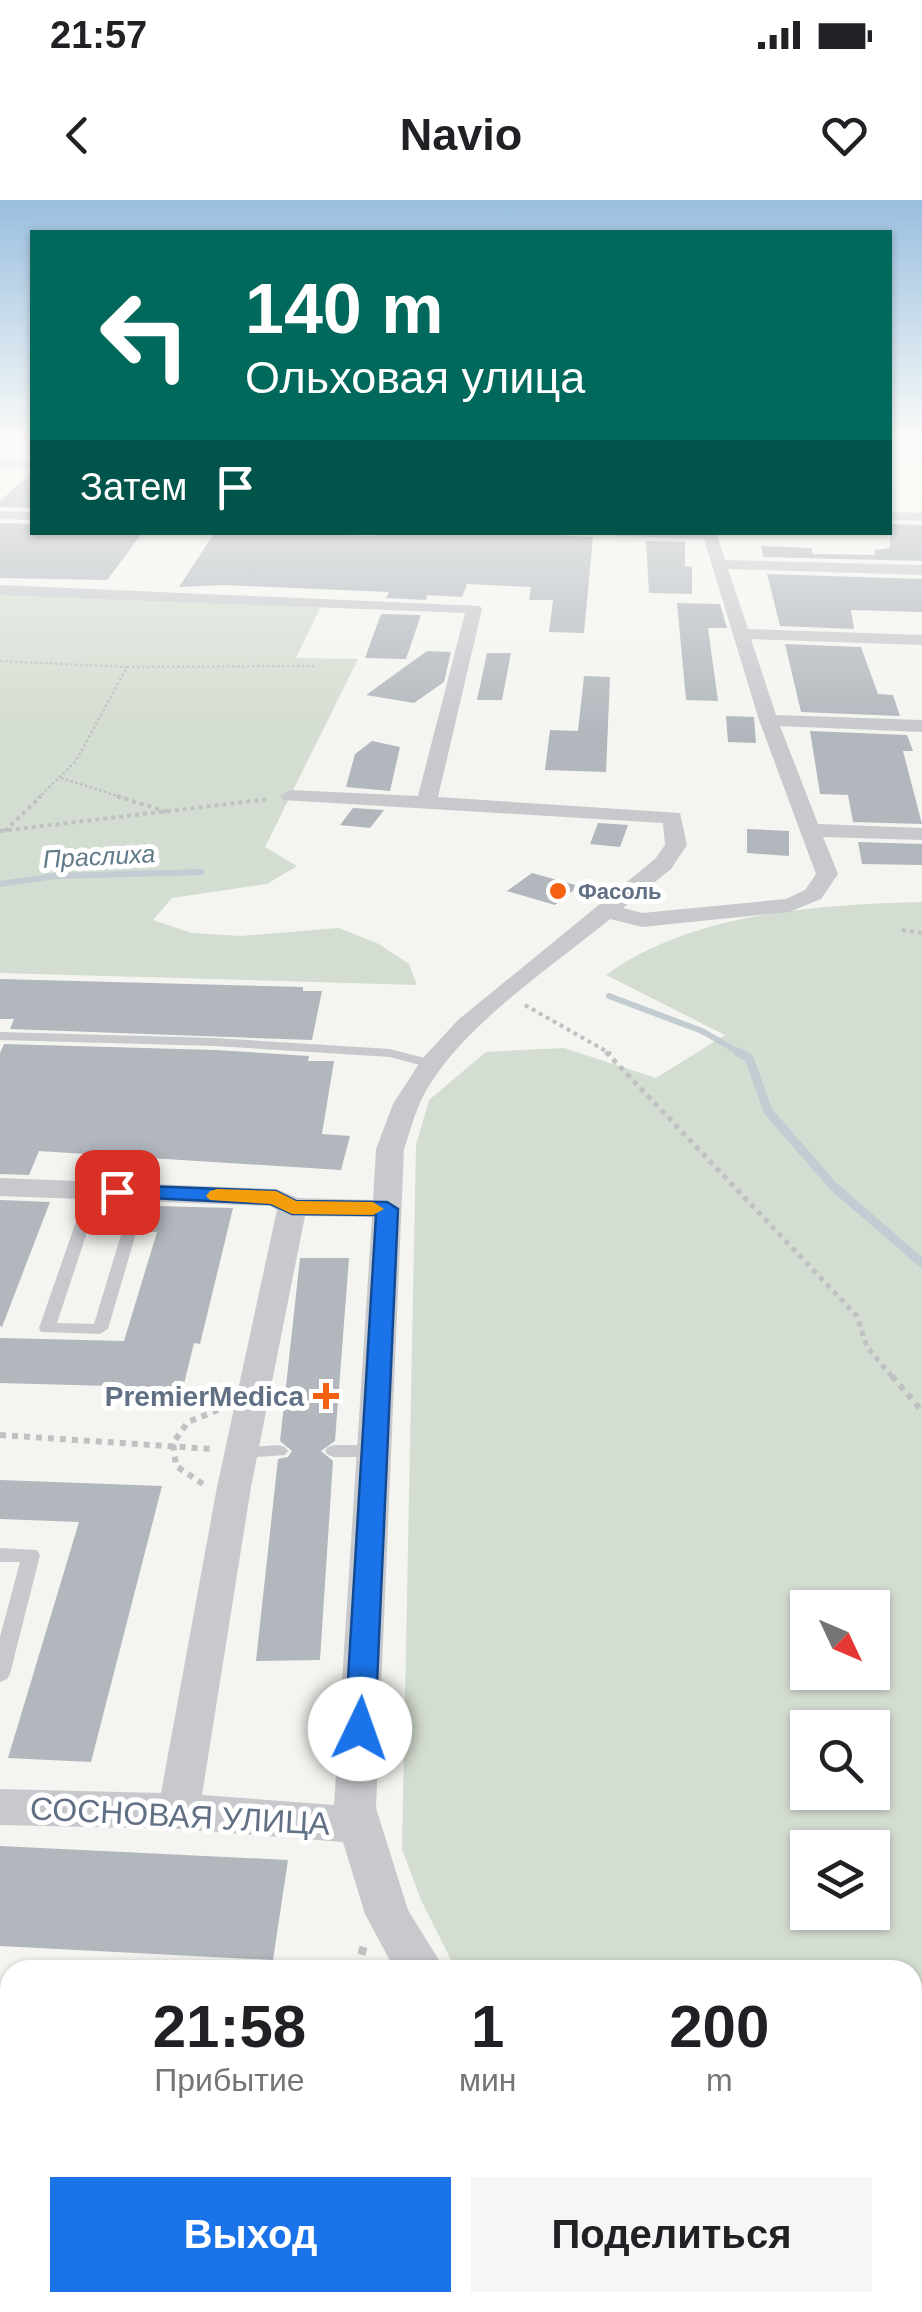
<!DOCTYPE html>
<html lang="ru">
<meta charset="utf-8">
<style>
:root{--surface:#fff;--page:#f6f6f6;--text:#202124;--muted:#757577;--accent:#1a73e8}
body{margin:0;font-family:Arial,sans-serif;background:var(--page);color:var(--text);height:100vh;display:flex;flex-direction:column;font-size:38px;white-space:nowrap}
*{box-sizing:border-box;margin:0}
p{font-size:32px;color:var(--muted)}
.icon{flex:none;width:55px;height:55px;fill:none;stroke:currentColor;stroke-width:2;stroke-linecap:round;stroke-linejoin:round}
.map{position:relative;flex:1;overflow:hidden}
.sheet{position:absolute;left:0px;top:1760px;width:922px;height:352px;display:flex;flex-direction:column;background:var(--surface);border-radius:30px 30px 0 0;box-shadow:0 2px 8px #0004}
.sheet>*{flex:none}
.hud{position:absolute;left:30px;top:30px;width:862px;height:305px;border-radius:0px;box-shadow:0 2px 8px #0004;background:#00695c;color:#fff;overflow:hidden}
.needle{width:65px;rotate:134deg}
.buttons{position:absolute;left:790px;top:1390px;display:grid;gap:20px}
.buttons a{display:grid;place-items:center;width:100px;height:100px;border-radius:0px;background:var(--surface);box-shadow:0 2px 8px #0004;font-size:50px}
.pin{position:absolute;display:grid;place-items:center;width:85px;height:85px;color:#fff;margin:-42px;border-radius:20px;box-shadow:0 5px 15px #0006}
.me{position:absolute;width:110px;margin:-55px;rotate:3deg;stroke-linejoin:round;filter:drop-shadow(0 0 8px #0008)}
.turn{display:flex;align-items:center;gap:35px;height:210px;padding:0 50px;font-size:45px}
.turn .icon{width:130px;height:130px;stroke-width:2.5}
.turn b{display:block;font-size:70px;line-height:85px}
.then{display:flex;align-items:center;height:95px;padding:0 50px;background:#0003;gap:20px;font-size:38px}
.eta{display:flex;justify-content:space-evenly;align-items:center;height:170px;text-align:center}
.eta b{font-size:60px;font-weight:800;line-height:70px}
.action{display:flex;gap:20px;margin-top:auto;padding:20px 50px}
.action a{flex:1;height:115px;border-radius:0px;background:var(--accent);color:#fff;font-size:40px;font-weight:800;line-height:115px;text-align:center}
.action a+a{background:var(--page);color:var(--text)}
.status{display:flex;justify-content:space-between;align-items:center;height:70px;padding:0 50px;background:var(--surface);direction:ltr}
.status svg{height:28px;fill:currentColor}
header{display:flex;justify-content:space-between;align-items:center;height:130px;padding:0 50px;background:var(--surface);font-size:45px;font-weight:800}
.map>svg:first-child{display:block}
.green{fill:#d4ddd1;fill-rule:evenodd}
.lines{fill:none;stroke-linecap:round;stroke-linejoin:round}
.stream-far1{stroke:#c3ccd2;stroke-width:6}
.stream{stroke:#c3ccd2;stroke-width:9}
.building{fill:#b1b7bd}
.path-far4{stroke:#c0c1c3;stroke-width:2.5;stroke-dasharray:2.5 2.5;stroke-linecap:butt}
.path-far3{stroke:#c0c1c3;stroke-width:4;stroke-dasharray:4 4;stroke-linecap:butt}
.path-far2{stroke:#c0c1c3;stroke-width:5;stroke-dasharray:5 5;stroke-linecap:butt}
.path-far1{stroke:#c0c1c3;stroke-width:6;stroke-dasharray:6 6;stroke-linecap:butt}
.path{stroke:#c0c1c3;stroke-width:8;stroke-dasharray:8 8;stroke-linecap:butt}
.lane{fill:#c7c9cd;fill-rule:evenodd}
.street{fill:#c7c9cd;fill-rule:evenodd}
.route{fill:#1a73e8;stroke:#114b97;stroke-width:2.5}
.slow{fill:#f59e0b}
.poi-dot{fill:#f46111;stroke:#fff;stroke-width:4}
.labels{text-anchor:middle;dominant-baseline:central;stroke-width:10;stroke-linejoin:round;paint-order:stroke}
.far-poi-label{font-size:22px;font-weight:bold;fill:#617084;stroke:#fff;text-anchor:start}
.far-water-label{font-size:25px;font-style:italic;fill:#617a89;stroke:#fff}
.poi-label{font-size:28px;font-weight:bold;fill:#617084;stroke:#fff;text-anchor:end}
.near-street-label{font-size:32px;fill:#617084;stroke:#fff}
</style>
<div class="status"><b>21:57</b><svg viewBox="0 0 49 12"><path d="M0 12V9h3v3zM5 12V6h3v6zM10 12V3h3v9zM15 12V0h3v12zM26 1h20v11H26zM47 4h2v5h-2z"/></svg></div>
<header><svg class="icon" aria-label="back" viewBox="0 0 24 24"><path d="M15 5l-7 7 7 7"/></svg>Navio<svg class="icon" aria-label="heart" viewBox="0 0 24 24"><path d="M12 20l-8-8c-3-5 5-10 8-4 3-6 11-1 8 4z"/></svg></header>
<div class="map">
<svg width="922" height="2112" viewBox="0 0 922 2112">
<rect width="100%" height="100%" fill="#f4f5f0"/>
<path class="green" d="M0,393L321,406L296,458L358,459L265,647L297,666L267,684L172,698L153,720L192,733L241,736L339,728L379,744L409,764L417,785L0,773Z
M922,702V2037L912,2032V1770H456L421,1700L402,1649L416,945L429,900L486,852L564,848L656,878L725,835L606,775C694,712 817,705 922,702ZM808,1408H872V1472H808ZM808,1528H872V1592H808ZM808,1648H872V1712H808Z
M0,1857L10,1858V2102H889L907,2112H0Z"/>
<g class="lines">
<path class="stream-far1" d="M0,684L55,676L201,672
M609,796L702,831L742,854"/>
<path class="stream" d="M738,852L749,858L768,911L833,986L922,1063"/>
</g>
<path class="building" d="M32,272V308L0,307V301Z
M0,323L32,324V332H143L107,380L0,378Z
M890,324L922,325V361L763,357L761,346L811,348L813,354L876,355L874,350L890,348Z
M215,332L374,336L376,332H492L593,337L584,433L549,432L553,400H529L531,387L467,384L462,397L427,395L426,400L386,398L389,392L223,385L179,387Z
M646,341L685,342V366L692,367V394L649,393Z
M767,374L922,379V412L851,410L854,429L780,426Z
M677,403L720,404L727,428H708L718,501L686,500Z
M381,414L421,415L406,459L365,458Z
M785,444L861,447L878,494L893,495L900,516L801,512Z
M427,451L451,452L444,482L414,503L366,495Z
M487,453H511L502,500H477Z
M584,476L610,477L606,572L545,570L550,530L578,531Z
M726,516L754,517L756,543L728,542Z
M810,531L907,535L913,551H903L922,624L853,622L848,595L820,594Z
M372,541L400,547L390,591L346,587L355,554Z
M353,608L384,610L370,628L340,625Z
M598,623L628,625L620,647L590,644Z
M747,629L789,631V656L747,653Z
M858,642L922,644V665L862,664Z
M532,673L579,686L555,705L507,691Z
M0,779L303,787V791H322L312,840L10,829L14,819H0Z
M4,844L215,850L309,856L308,861H334L322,934L350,936L341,970L39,951L29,975L0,974V853Z
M0,1000L50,1002L2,1127L0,1126Z
M156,1006L233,1008L200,1144L194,1143L183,1188L0,1183V1138L124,1141L157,1032H147Z
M300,1058H349L335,1241L321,1251L333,1261L320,1460L256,1461L278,1259L288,1257L292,1251L280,1241Z
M0,1280L162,1286L91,1562L8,1558L79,1322L0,1319Z
M0,1646L288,1660L273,1760L0,1746Z"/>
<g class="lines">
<path class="path-far4" d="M890,260L922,261
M0,461L127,467L76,561L38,598
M127,467L317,466
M61,578L124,598"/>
<path class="path-far3" d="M117,596L170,613
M0,631L270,599
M5,631L41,596
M902,730L922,733
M525,805L611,854"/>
<path class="path-far2" d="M606,852L857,1116L867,1147L894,1179"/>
<path class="path-far1" d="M892,1176L922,1211
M0,1235L212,1249
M203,1284L176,1266L173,1243L188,1222L218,1210"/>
<path class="path" d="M357,1770L364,1745
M0,1938L10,1939"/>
<path class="lane" d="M0,832L215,838L390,849L436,861L437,864L431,868L390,857L215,846L0,840Z
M94,986L101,990L57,1123L94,1124L134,992L141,988L148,992L108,1129L100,1134L41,1132L39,1128L87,990Z
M279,1245L285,1247L288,1251L285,1255L242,1258L236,1256L233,1252L236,1248Z
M334,1245H374L380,1247L383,1251L380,1255L374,1257H334L328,1255L325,1251L328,1247Z
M0,1348L37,1350L40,1355L10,1474L7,1479L0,1482V1437L20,1362H0Z"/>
<path class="street" d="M0,260H32V268H0Z
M0,311L32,312V320L0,319Z
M890,312L922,313V321L890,320Z
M611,332H716L725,360L922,365V375L728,369L748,429L922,435V445L751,439L776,515L922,520V532L780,526L818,624L922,628V640L823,637L838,674L821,699L789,712L642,727L610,719C549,770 452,831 419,905C413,919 409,935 404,949L376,1608L408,1710L445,1770H395L365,1714L343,1642L179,1629L0,1625V1589L161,1593L217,1287L277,1010L270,1006L0,996V978L276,989L298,998L373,1000L376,949L393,904L422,859L458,820L655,659L665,645L663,623L283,600L280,596L290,590L418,596L465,413L0,395V385L480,406L482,409L438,597L680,613L687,645L671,669L623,708L642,713L786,699L805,690L816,674L759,520L704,339L618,336ZM305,1016L372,1017L334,1605L202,1595L251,1287Z
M912,2038L922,2042V2095L912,2091Z"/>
</g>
<linearGradient id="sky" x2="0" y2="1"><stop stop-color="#99bedf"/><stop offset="0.45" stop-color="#fafaf8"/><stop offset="1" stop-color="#fafaf8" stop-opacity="0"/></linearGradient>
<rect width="922" height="532" fill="url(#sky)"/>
<path class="route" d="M117,985L276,991L296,1001L387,1002L398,1009L375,1529L370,1538L360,1541L349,1538L345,1529L376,1015L292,1014L271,1004L109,996L106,992L109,987Z"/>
<path class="slow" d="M217,989L276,991L296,1001L373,1002L384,1009L373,1015L292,1014L271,1004L210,1000L206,996L210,991Z"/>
<g class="poi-dot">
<circle cx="558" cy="691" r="10"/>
<path d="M321 1181h10v10h10v10h-10v10h-10v-10h-10v-10h10z"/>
</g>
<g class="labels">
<g class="far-poi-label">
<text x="578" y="691">Фасоль</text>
</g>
<g class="far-water-label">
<text transform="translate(99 656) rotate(-3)">Праслиха</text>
</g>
<g class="poi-label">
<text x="304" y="1196">PremierMedica</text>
</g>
<g class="near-street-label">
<text transform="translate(180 1616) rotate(3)">СОСНОВАЯ УЛИЦА</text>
</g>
</g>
</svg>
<div class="buttons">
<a><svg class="needle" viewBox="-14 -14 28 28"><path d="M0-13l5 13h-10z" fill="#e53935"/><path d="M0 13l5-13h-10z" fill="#757577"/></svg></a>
<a><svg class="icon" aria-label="search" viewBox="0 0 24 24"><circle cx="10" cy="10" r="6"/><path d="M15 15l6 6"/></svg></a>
<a><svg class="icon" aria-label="layers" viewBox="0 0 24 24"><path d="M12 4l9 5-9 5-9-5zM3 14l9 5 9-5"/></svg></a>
</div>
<div class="pin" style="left:117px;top:992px;background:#d93025"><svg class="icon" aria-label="arrive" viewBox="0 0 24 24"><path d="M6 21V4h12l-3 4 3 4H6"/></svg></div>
<svg class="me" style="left:360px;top:1529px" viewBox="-20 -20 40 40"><circle r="19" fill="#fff"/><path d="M0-13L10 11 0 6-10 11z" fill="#1a73e8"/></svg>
<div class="hud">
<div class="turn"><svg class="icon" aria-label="left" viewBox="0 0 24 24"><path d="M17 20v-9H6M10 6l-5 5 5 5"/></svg><div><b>140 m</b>Ольховая улица</div></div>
<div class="then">Затем<svg class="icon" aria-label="arrive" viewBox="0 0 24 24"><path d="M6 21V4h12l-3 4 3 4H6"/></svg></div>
</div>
<section class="sheet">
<div class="eta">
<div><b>21:58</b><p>Прибытие</p></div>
<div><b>1</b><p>мин</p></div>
<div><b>200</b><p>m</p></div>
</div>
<div class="action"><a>Выход</a><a>Поделиться</a></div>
</section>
</div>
